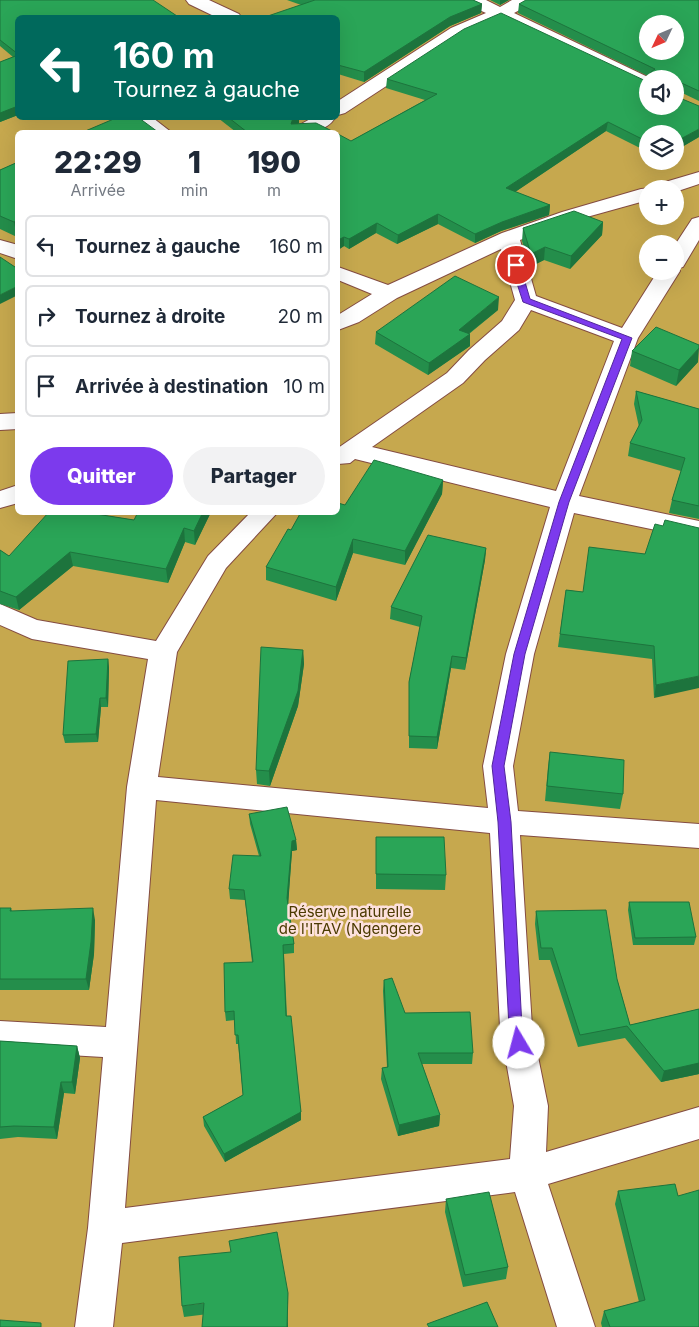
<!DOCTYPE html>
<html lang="fr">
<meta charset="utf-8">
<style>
:root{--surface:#fff;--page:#f2f2f3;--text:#1f2937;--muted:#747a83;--line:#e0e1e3;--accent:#7c3aed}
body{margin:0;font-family:Inter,sans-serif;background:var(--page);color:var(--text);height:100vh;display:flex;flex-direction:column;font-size:19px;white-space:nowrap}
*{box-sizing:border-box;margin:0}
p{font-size:16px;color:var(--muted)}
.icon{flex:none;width:28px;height:28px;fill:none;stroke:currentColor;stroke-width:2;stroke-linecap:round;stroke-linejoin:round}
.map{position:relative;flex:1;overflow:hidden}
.drawer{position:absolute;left:15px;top:130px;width:325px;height:385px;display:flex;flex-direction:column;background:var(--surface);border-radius:8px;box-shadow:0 5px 20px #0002}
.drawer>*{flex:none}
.top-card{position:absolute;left:15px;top:15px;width:325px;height:105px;border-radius:8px;box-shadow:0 5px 20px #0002;background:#00695c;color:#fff;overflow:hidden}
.needle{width:32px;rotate:226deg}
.buttons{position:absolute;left:639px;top:15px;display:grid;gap:10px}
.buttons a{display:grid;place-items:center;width:45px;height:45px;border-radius:50%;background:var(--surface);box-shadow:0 5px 20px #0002;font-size:25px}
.pin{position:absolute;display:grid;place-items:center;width:42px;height:42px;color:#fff;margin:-21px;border:2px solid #fff;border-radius:50%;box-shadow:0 1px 5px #0007}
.me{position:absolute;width:55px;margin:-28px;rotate:352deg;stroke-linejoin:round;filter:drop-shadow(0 0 4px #0008)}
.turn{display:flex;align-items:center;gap:18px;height:105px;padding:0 15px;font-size:22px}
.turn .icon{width:65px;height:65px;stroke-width:2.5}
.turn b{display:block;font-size:35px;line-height:42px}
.eta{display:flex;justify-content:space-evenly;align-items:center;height:85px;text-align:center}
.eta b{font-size:30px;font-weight:800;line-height:35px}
.action{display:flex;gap:10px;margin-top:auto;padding:10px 15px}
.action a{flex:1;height:58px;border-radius:30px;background:var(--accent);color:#fff;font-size:20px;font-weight:800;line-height:58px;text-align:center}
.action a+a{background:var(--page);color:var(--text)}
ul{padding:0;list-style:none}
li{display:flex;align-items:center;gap:15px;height:62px;margin:0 10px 8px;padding:0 5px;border:2px solid var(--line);border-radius:8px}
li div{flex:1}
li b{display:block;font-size:19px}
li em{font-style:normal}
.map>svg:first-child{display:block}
.green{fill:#c6a84e;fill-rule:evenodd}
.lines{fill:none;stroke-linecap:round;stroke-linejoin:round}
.minor-casing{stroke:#844c42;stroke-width:2}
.minor{fill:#fff;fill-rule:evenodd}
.wall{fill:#248e4b}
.shaded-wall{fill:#1d743d}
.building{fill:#2aa557;stroke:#1d743d;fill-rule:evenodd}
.route{fill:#7c3aed;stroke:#51269a}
.labels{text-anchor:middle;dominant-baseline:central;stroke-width:5;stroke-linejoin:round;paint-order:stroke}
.park-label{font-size:15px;fill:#4b3a00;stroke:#fde1dc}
</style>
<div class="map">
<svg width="699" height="1327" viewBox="0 0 699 1327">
<rect width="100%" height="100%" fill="#f7b5a9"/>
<path class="green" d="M0,0H699V1327H0ZM18,18H338V118H18ZM648,24H675V51H648ZM648,79H675V106H648ZM18,132H338V512H18ZM648,134H675V161H648ZM648,189H675V216H648ZM648,244H675V271H648Z"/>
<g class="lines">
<defs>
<path id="minor" d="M186,0H209L239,14L242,18H218L189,4Z
M463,0H486L500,7L512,0H534L531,4L514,13L652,79H648V90L500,20L463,36L345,113L338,115V101L451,28L486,13L466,4Z
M131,118H153L171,132H149Z
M312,118H335C325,133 308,132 292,132L294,128Z
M699,172V184L675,192V189H648V200L576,220L520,240L536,296L622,328L658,271H675V245L692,219L699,217V240L683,267L678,268L680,271L638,338L579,496L699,521V539L574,513L534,654L513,766L518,811L699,824V848L520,835L532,1027L548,1106L546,1152L699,1107V1139L548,1184L595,1327H557L515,1192L122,1243L113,1327H75L88,1228L103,1057L0,1051V1021L106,1027L127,787L148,659L32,639L0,625V604L37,620L156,641L208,556L251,512H278L226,568L177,652L158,777L488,808L483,766L506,654L550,507L355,459L350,463L338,464V448L447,373L469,350L502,321L515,300L501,249L397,298L359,322L338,330V315L372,294L338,280V267L388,285L502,233L562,212L641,189L652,188L655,185ZM531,310L614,341L556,491L372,447L463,383L485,360L519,330ZM156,800L490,833L500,1027L514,1106L510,1159L125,1208Z
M0,240L18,245V259L0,253Z
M18,413V429L0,430V414Z
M18,485V503L0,508V491Z"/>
</defs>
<use href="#minor" class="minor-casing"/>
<use href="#minor" class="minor"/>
</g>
<path class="wall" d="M0,0L18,18V115L0,122V62L13,57L0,46Z
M287,0H473L482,4L481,13L450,26L364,82L338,74V18Z
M490,0H509L500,5Z
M699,0V101L676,90L675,91V79H650V77L518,13L519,4Z
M387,79L699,137L675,151V134H648V152L606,131L515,192L550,205L549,215L501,231L475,243L438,224L397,244L376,233L349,249L344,246L338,250L351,141L425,100L386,88Z
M218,118H299V123L298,124L334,132H236Z
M18,162L17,237L0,229V170Z
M603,222L602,235L570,269L544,260L530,267L522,241L523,228Z
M498,310L469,334H470V346L428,375L375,344L376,332Z
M632,351L698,362L676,386L630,366Z
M636,391L699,409V519L669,513L672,500L681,471L628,456L630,443L639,427L634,404Z
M443,480L442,494L405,565L353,553L336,601L266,580V567L291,530L345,505Z
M211,512L195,545L185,542L168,583L73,566L19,610L0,604V550L9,556L96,514L134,520Z
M663,526L699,528L654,698L652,659L558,647L566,590L583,592L645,554Z
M486,548L485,560L465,670L451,668L437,749L409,748V682L420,627L390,619L391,607Z
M303,650L304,664L298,706L270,786L257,784L256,770Z
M108,659L109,668L108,707H101L98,742L65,743L63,735Z
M550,752L623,794L620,809L545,801L548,767Z
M249,814L296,840L297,850L292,851L288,903L294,944V953L284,954L287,1016L301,1112V1120L225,1162L204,1126L203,1117L243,1095L238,1044H236L235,1020L226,1021L225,1012L252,962L245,900L230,899L229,889L259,856L250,824Z
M376,837L446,875L445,890L376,889Z
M629,902L696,937L694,945H633L628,910Z
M0,908H11L12,911L95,920L94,954L89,990H0Z
M536,911L617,979L630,1025L699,1009V1074L661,1082L625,1038L578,1047L550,960H539L535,924Z
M384,980L405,1013L473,1053L472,1064H422L440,1115L439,1126L398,1136L381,1079L382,1068L387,1067L383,991Z
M0,1041L77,1046L80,1058L75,1094L64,1093L57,1139L18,1137L0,1139Z
M618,1191L699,1327H602L601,1323L604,1311L639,1302L615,1204Z
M446,1199L508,1267L506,1279L463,1287L445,1212Z
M288,1293V1304L184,1317L182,1306Z"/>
<path class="shaded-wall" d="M500,0H509L500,5Z
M482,4L481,13L450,26L364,82V72L450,17Z
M677,81L676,90L675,91V82Z
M18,106V115L0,122V113Z
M293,118H299V123L292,127L291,124Z
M608,122L606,131L506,198V188Z
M699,129V137L675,151V142Z
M550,205L549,215L501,231L475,243V234L502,222Z
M438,214V224L397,244L398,235Z
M18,220V237H17L14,222Z
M603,222L602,235L570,269L571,256Z
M377,223L376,233L349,249V239Z
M344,237V246L338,250V240Z
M545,247L544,260L530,267L531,254Z
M18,286V295L0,304V295Z
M499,297L498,310L458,342L459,330Z
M470,334V346L428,375L429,363Z
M699,348L698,362L676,386L679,370Z
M443,480L442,494L405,565V551Z
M203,512H211L195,545L194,531Z
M184,528L185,542L168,583L166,569Z
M353,539V553L336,601V587Z
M486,548L485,560L465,670L466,658Z
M70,552L73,566L19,610L16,597Z
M303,650L304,664L298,706L270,786L269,771Z
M452,656L451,668L437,749V737Z
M108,659L109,668L108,707L106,698Z
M699,676V688L654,698L656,685Z
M100,698L101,707L98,742L96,734Z
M296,840L297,850L292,851L288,907L287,898L292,841Z
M93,908L95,920L94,954L89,990L86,979Z
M77,1046L80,1058L75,1094L72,1082Z
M699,1063V1074L661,1082L664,1071Z
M61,1082L64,1093L57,1139L54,1127Z
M301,1112V1120L225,1162L224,1154Z
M440,1115L439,1126L398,1136L399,1125Z
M288,1293V1327H287Z"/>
<path class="building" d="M0,0H153L180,18H18V54L0,40Z
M315,0H473L482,4L450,17L364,72L338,65V18H262Z
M526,0H699V91L677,81L675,82V79H651V72L655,69L519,4ZM648,24H675V51H648Z
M501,13L648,82V106H675V96L699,106V129L675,142V134H648V142L608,122L506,188L550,205L502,222L475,234L438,214L398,235L377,223L349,239L344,237L338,240V134L351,141L437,94L387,79L464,29Z
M18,55V106L0,113V62Z
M116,118H139L158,132H83Z
M229,118H293L291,124L316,123L334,132H247Z
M18,162V220L14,222L0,216V170Z
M574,211L603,222L571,256L545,247L531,254L523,228Z
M0,257L18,269V286L0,295Z
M455,276L499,297L459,330L470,334L429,363L376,332Z
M656,327L699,345V348L679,370L632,351Z
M636,391L699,409V506L672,500L685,458L630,443L642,420Z
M374,460L443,480L405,551L353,539L336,587L266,567L288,529L291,530L301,512H338V503L345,505Z
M49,512H92L96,514L134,520L138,512H203L194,531L184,528L166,569L70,552L16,597L0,591V550L9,556Z
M665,520L699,528V676L656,685L654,646L560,634L566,590L583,592L589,547L645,554L655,524L663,526Z
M428,535L486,548L466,658L452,656L437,737L409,736V682L422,616L391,607Z
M261,647L303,650L298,691L269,771L256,770Z
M108,659L106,698H100L96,734L63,735L68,661Z
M550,752L624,760L623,794L547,786Z
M287,807L296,840L292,841L287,898L294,944L283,945L286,1016H291L301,1112L224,1154L203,1117L243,1095L238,1035H235L234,1011L225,1012L224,963L253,962L244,890L229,889L233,855L261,856L249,814Z
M376,837H444L446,875L376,874Z
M629,902H689L696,937L635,938Z
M0,908H11L10,911L93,908L91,942L86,979H0Z
M606,910L617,979L630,1025L699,1009V1063L664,1071L627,1026L580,1035L552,948H541L536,911Z
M392,978L405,1013L470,1012L473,1053H418L440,1115L399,1125L382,1068L388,1067L384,980Z
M0,1041L77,1046L72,1082H61L54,1127L14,1126L0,1127Z
M675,1184L678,1196L699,1190V1327H610L604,1311L645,1300L618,1191Z
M489,1192L508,1267L465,1275L446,1199Z
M277,1232L288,1293L287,1327H202L204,1303L182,1306L179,1257L231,1252L229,1241Z
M487,1302L498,1327H429L427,1324Z
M0,1320L41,1323V1327H0Z"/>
<path class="route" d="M516,262L520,265L530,299L632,338L569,502L525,654L504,766L511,822L522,1027L525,1043L523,1047L519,1049L514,1047L509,1027L498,822L492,766L514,654L559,502L622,339L523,302L511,265Z"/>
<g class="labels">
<g class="park-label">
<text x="350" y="911">Réserve naturelle<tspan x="350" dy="17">de l'ITAV (Ngengere</tspan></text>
</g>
</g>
</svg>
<div class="buttons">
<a><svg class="needle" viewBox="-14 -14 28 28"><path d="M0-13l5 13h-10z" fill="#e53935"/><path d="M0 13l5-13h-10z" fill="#747a83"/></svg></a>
<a><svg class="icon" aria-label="sound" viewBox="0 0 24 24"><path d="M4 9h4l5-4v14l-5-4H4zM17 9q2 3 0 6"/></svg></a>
<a><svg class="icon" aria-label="layers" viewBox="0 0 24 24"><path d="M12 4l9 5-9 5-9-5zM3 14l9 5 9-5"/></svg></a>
<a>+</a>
<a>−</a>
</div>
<div class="pin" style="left:516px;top:265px;background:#d93025"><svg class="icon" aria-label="arrive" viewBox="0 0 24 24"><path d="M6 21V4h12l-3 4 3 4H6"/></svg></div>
<svg class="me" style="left:519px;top:1043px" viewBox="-20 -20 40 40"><circle r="19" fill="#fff"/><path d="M0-13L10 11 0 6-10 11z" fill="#7c3aed"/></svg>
<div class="top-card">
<div class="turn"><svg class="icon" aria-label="left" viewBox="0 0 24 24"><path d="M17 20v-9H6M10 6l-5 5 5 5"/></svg><div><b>160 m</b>Tournez à gauche</div></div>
</div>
<section class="drawer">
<div class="eta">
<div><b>22:29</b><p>Arrivée</p></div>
<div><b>1</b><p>min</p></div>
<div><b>190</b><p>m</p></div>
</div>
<ul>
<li><svg class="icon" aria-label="left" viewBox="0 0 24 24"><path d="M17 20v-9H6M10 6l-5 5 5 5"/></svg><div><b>Tournez à gauche</b></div><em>160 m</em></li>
<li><svg class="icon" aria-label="right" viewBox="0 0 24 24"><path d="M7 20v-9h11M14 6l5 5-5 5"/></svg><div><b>Tournez à droite</b></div><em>20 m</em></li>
<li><svg class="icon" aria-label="arrive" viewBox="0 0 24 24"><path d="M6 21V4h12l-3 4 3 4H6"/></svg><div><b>Arrivée à destination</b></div><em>10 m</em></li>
</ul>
<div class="action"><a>Quitter</a><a>Partager</a></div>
</section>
</div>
